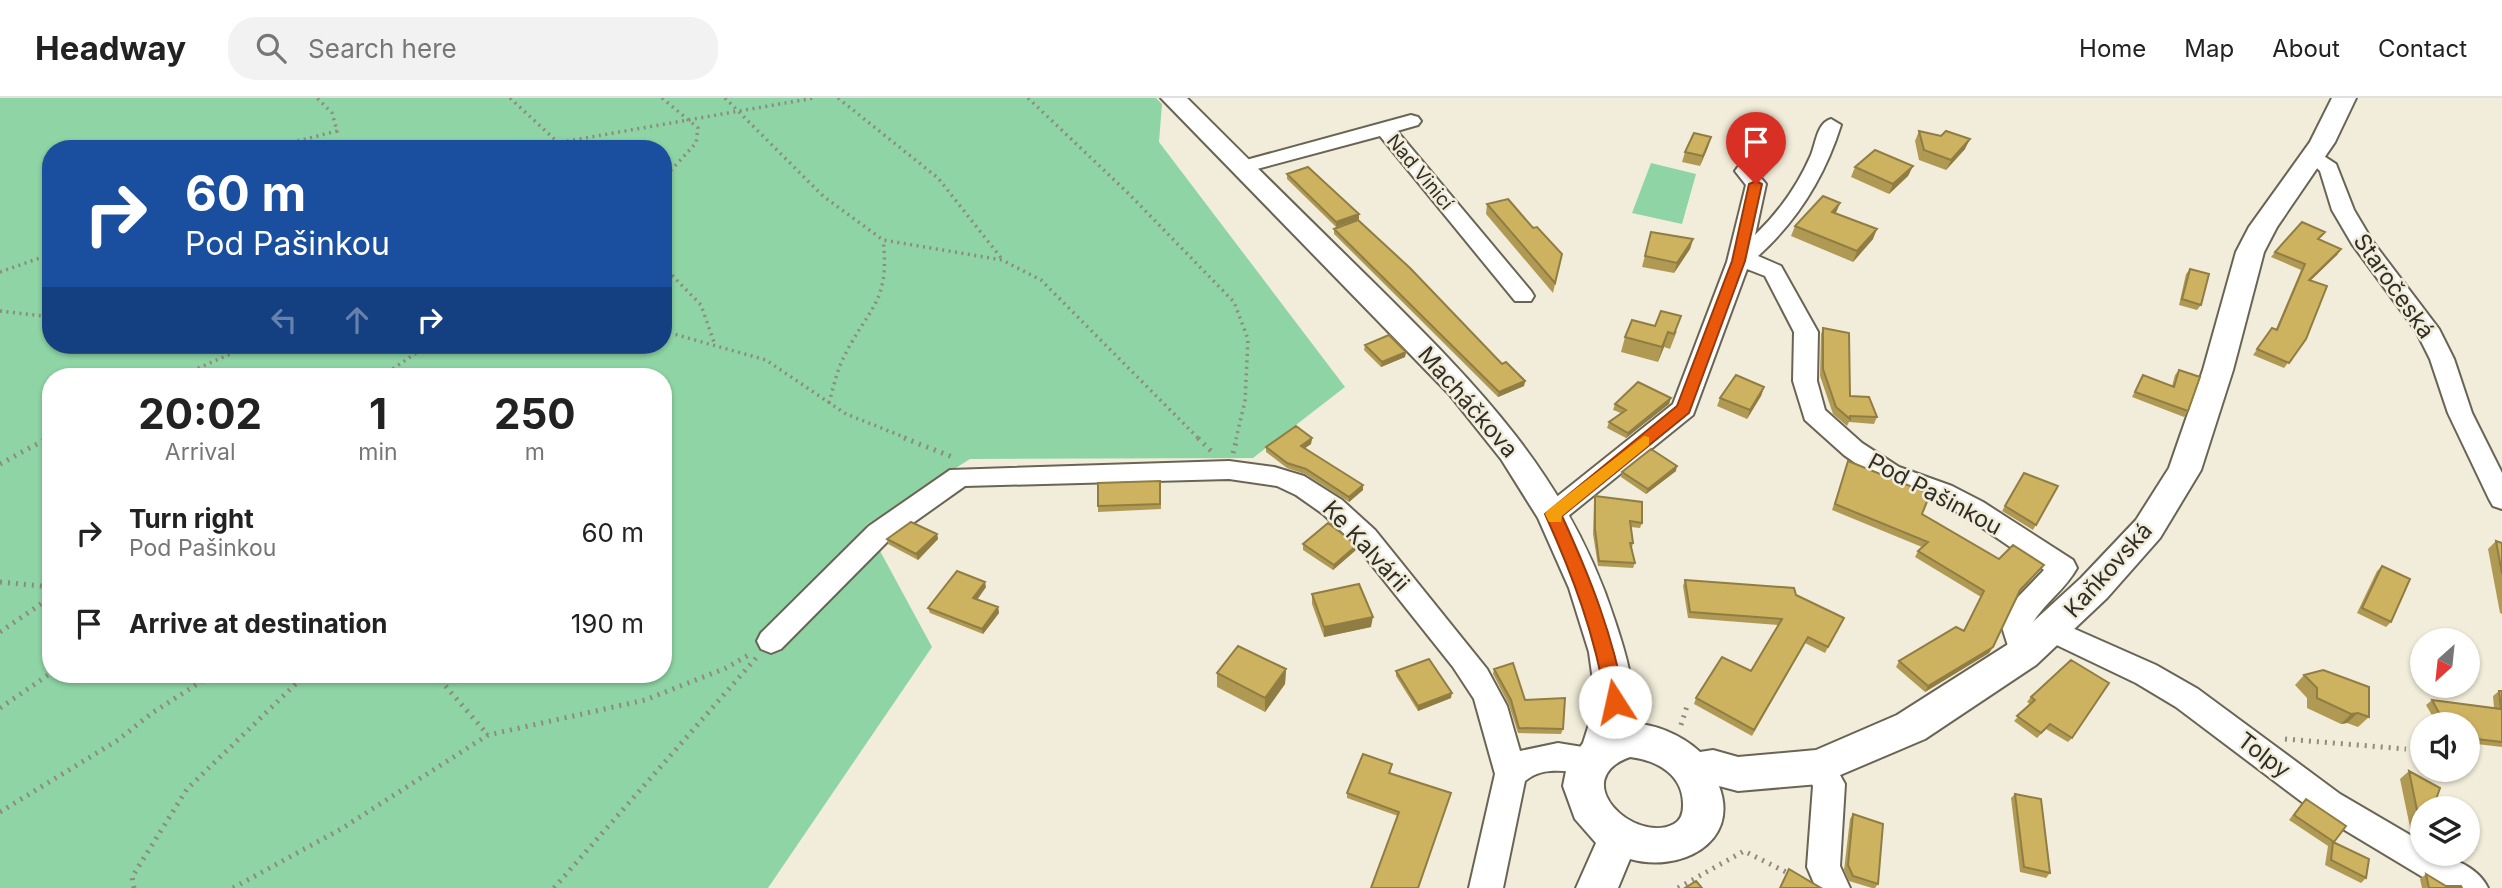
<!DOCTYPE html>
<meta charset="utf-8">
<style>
:root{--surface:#fff;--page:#f2f2f2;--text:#222;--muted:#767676;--line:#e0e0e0}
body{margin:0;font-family:Inter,sans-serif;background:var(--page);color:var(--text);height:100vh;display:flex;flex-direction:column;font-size:26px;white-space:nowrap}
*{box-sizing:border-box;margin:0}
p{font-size:23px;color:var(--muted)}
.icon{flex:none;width:38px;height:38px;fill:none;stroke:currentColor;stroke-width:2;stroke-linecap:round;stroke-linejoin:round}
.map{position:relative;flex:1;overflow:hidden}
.side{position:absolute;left:42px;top:270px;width:630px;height:315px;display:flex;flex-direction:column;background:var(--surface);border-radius:28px;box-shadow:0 2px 5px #0004}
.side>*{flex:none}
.top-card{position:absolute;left:42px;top:42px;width:630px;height:214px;border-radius:28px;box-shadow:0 2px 5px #0004;background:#1a4fa0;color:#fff;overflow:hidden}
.needle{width:46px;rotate:207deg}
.buttons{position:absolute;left:2410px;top:530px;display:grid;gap:14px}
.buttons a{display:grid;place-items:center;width:70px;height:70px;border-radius:50%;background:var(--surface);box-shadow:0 2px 5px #0004;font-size:35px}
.pin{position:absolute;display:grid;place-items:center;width:60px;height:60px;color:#fff;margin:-72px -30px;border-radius:50% 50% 50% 0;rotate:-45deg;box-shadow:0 0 7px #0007}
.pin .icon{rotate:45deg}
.me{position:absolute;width:77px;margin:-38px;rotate:350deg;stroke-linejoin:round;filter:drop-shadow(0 0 5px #0008)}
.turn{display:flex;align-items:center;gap:24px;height:147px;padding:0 28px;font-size:32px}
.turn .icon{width:91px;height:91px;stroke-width:2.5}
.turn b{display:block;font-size:49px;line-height:60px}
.lanes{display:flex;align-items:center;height:66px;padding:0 28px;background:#0003;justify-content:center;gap:35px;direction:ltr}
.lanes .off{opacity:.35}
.eta{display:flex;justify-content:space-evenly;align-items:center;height:119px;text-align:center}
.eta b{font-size:42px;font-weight:700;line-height:49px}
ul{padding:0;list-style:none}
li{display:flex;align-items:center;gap:21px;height:91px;padding:0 28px}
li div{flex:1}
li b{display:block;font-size:26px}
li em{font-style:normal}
header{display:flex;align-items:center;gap:42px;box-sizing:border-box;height:98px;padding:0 35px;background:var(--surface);border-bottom:2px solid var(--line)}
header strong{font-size:33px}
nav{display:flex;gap:38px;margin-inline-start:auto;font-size:24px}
.search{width:490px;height:63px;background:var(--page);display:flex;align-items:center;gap:18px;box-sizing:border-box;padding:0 24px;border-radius:28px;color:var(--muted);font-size:26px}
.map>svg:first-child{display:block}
.green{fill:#8ed4a4;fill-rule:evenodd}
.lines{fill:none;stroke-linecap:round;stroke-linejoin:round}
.minor-casing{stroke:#696454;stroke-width:4}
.tertiary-casing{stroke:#696454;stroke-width:4}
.path-far1{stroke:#8e8b7e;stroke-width:3.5;stroke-dasharray:2 4.5;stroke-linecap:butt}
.path{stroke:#8e8b7e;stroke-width:5;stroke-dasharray:2 6;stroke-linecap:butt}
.minor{fill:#fff;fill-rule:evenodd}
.tertiary{fill:#fff;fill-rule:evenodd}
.wall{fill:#b09a53}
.shaded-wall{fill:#907d43}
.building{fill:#cdb360;stroke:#907d43;stroke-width:2}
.route{fill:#ea580c;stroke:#983908;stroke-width:2}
.slow{fill:#f59e0b}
.labels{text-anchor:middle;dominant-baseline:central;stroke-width:5;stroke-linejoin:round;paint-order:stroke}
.far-street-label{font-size:19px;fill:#302e27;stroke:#f2edda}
.street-label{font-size:23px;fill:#302e27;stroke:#f2edda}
</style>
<header>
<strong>Headway</strong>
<div class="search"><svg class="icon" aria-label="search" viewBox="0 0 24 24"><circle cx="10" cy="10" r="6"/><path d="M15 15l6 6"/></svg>Search here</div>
<nav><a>Home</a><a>Map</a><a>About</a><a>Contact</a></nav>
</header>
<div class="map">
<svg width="2502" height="790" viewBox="0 0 2502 790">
<rect width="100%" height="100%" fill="#f2edda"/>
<path class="green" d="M0,0H1156L1162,6L1159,44L1345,289L1253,360L970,361L866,427L932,549L768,790H0ZM51,51H663V247H51ZM51,278H663V576H51Z
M1651,65L1696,76L1682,126L1632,115Z"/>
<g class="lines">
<defs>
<path id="minor" d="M1411,17L1418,19L1421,23L1418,27L1397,33L1531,193L1534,198L1531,203H1515L1380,38L1242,75L1232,69L1235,65Z
M1831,21L1841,27C1825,78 1798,122 1758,158L1781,168L1818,234L1817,283L1825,312L1862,345L1899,369L1952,388L1983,404L2073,462L2077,470C2065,492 2042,507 2030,529L2038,556L2033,564L2023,568L2013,564L2002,529L2018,499L2044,472L1965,418L1934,402L1881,383L1844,357L1805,322L1793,283L1794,234L1765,178L1747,171L1693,317L1562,423L1553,426L1544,423L1540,416L1544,409L1673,306L1727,164L1746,87L1735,73L1738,69H1752L1766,86L1755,137C1779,114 1798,87 1811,57C1816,45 1817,25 1831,21Z
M2313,51L2336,66L2354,112L2373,144L2439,231L2454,261L2472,315L2502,375V411L2493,408L2489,401L2448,315L2430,261L2416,233L2352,146L2332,112L2320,73L2303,57Z
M1229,363L1274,369L1304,378L1342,402L1375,432L1487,571L1507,608L1520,653L1558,645L1601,652L1606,661L1601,670C1575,680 1549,663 1525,683L1503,790H1469L1495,676L1474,601L1453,569L1355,446L1323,416L1296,397L1277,388L1229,381L965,388L889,442L781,551L771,555L761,551L757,543L761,535L869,428L950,372Z
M2052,521L2156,567L2198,591L2340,696L2422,744V756C2446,756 2477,767 2488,790H2441L2318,716L2176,609L2136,585L2042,540L2038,532L2042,524Z
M1819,655L1830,659L1845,686L1840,768L1850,790H1816L1807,769L1813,688L1803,669L1808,659Z"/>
<path id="tertiary" d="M1161,0H1187C1247,60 1307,119 1368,179C1475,285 1568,376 1615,523C1626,557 1638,591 1628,626C1652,624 1682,637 1700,654L1713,652L1738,659L1816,652L1897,617L2010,545L2081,480L2136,422L2169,370L2203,272L2236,154L2249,129L2310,44L2332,0H2356L2335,44L2277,129L2264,154L2233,272L2201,372L2160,440L2107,500L2036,567L1925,641L1819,686L1738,693L1719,688C1741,746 1678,775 1630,761L1618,790H1576L1596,745L1575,721L1563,688L1567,668L1583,645L1596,604L1589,554L1569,490L1538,420L1501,361L1449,296ZM1630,659C1657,662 1684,677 1683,708C1683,715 1681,722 1674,726C1635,747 1566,682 1630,659Z"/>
</defs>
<use href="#minor" class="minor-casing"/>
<use href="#tertiary" class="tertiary-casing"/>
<path class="path-far1" d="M510,0L565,51
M662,0L698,30L696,45L663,81
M725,0L823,98L883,142L1002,162L1041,182L1199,341
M838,0L938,80L1002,161
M1028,0L1129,96L1234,204L1248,241L1245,303L1236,341
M266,51L337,33L332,15L317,0
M522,51L814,0
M663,168L701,207L715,247
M0,174L51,156
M0,213L51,219
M663,233L766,262L846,316L909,341
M240,247H294
M383,247L424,248
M391,270L395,278
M180,278L251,247
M382,278L428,247
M829,305C833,291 836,276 842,263C866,211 891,206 883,142
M45,341L51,338"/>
<path class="path" d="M904,340L955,360
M1198,340L1211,353
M1233,355L1237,340
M0,366L48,340
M0,484L51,489
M0,534L51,499
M435,576L488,637
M0,610L51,575
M1681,627L1688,605
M2285,641L2406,651
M0,714L118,642L152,615L213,576
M134,790L132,779L187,691L306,576
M233,790L341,731L488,637L645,602L726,570L752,555
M554,790L757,559
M1678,790L1744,753L1792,777"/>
<use href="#minor" class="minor"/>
<use href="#tertiary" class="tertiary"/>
</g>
<path class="wall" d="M1919,33L1965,51L1946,72L1919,62L1915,43Z
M1708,49L1700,68L1682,64L1685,54Z
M1913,68L1908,78L1889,96L1851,79L1855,69Z
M1287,76L1359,121L1336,129L1287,81Z
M1487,106L1562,156L1553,195L1486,116Z
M1836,116L1873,141L1853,164L1791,138L1795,128Z
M1334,131L1502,266L1525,283L1524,288L1498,299L1334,136Z
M1651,134L1693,141L1690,151L1674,175L1642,169Z
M2319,142L2341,151L2337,157L2310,182L2306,241L2284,270L2253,257L2272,230L2276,231L2301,172L2271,159L2275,154Z
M2190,171L2201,207L2197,212L2179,207L2186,176Z
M1823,230L1850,298L1877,319L1874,326L1849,324L1847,328L1833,316L1820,278L1821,236Z
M1677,233L1670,251L1664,249L1658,264L1621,254L1625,239Z
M1365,247L1406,254L1405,259L1381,269L1364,252Z
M2179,272L2188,313L2184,319L2132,299L2143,277L2172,288L2175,277Z
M1764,289L1761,298L1747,321L1717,308L1720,300Z
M1671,300L1669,306L1626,340L1607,330L1609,324L1621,315L1613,312L1615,306Z
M1312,340L1311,346L1305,350L1363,387V392L1349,404L1305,376L1287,370L1266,354V349Z
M1848,363L1922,416L1999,461L2044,467L2040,472L2018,496L1993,549L1989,555L1925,594L1896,569L1899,563L1963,533L1981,499L1915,459L1918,453L1922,449L1832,412Z
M1676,373L1646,396L1621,379L1622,374Z
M2024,375L2058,388L2033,432L2002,413Z
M1160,383L1161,411L1098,414V408Z
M1595,398L1642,425L1640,430L1631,429L1633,445L1632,450L1635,465L1633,470L1598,468L1593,436L1594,403Z
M937,436L938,441L918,462L888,446L887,441Z
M2496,443L2502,445V516L2500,515L2488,451Z
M1303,446L1357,447L1356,452L1333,472L1303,452Z
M2382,468L2391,524L2386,529L2357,515L2377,473Z
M1685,482L1796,497L1844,520L1825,555L1805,545L1752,638L1694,606L1696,600L1751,573L1778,527L1688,520L1683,488Z
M986,489L977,501L998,509L999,515L983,536L930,515L928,510Z
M1312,496L1371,529L1324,539L1312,506Z
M2071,562L2072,640L2068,644L2046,631L2037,640L2014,623L2030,606L2027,604L2031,599Z
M1286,571L1285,586L1265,614L1217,589V575Z
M1494,571L1525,602L1563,631L1561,636L1518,635L1509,607L1493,576Z
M1396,573L1451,600L1418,613L1396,578Z
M2304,577L2369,619L2358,629L2347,625L2341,626L2307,610V600L2295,587Z
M2499,593H2502V649L2468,645V626H2437L2426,607L2432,602L2494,610L2493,598Z
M1392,666L1390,675L1450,700L1398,718L1347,700V695Z
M2409,673L2422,710V733L2416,738L2411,734L2400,681Z
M2015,696L2050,775L2046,780L2020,774L2011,700Z
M2306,701L2333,744L2366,780L2361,785L2325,767L2328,748L2289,722L2301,706Z
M1853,716L1878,786L1875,790H1872L1849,783L1844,772L1850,721Z
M2426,776L2446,788L2462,790H2422L2420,781Z"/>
<path class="shaded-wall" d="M1711,39L1708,49L1700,68L1703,58Z
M1970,41L1965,51L1946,72L1951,62Z
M1913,68L1908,78L1889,96L1893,86Z
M1840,105L1836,115L1832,114Z
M1359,116V121L1336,129V124Z
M1877,131L1873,141L1853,164L1857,153Z
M1693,141L1690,151L1674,175L1677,165Z
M2341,151L2337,157L2305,188L2309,182Z
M1668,234L1664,249L1658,264L1662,249Z
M1406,254L1405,259L1381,269L1382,264Z
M1525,283L1524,288L1498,299L1499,294Z
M1764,289L1761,298L1747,321L1750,312Z
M1671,300L1669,306L1626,340L1628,335Z
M1312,340L1311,346L1301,353V348Z
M1677,368L1676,373L1646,396L1648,391Z
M1363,387V392L1349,404V399Z
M937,436L938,441L918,462L916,456Z
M1357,447L1356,452L1333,472L1334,467Z
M2044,467L2040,472L2016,498L2020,492Z
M985,484L986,489L975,505L973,500Z
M998,509L999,515L983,536L982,531Z
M1373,519L1371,529L1324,539V529Z
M1993,549L1989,555L1925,594L1928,588Z
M1286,571L1285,586L1265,614V600Z
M1452,595L1451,600L1418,613V608Z
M2358,615L2347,625L2341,626L2351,616Z"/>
<path class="building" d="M1919,33L1941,38L1946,33L1970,41L1951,62L1924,52Z
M1694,35L1711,39L1703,58L1685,54Z
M1875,52L1913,68L1893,86L1855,69Z
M1308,69L1359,116L1336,124L1287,76Z
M1823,98L1840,105L1832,114L1877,131L1857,153L1795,128Z
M1508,101L1533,130L1537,129L1562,156L1555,185L1487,106Z
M1358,122L1410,170L1502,266L1506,264L1525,283L1499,294L1334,131Z
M2302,124L2325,134L2318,141L2341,151L2309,182L2327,188L2306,241L2289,265L2257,251L2272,230L2277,232L2305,166L2275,154Z
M1651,134L1693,141L1677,165L1645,158Z
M2190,171L2209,176L2201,207L2182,201Z
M1661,213L1681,218L1674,236L1668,234L1662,249L1625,239L1632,222L1655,228Z
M1823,230L1849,235L1850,298L1869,299L1877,319L1850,318V321L1836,309L1823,271Z
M1389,237L1406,254L1382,264L1365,247Z
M2179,272L2200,279L2188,313L2135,294L2143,277L2174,289Z
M1736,277L1764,289L1750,312L1720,300Z
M1638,284L1671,300L1628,335L1609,324L1626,312L1615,306Z
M1296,328L1312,340L1301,348L1363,387L1349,399L1306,371L1287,365L1266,349Z
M1651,351L1677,368L1648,391L1622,374Z
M1848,363L1930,396L1922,416L1999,461L2013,447L2044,467L2020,492L1993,549L1928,588L1899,563L1956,529L1964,533L1984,493L1918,453L1928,444L1835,406Z
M2024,375L2058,388L2036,427L2005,408Z
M1160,383V406L1098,408V385Z
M1595,398L1642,404V425L1630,423L1633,445H1630L1635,465L1599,463L1595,431Z
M911,424L937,436L916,456L887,441Z
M1328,425L1357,447L1334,467L1303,446Z
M2496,443L2502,445V476Z
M2382,468L2410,481L2391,524L2362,510Z
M957,473L985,484L973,500L998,509L982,531L928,510Z
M1685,482L1794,490L1796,497L1844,520L1828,549L1808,539L1754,632L1696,600L1722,559L1751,573L1782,521L1690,514Z
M1359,486L1373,519L1324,529L1312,496Z
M1238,548L1286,571L1265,600L1217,575Z
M1429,561L1452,595L1418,608L1396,573Z
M2071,562L2109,585L2072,640L2050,626L2041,635L2017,618L2035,602L2031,599Z
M1513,565L1525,602L1565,600L1563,631L1519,630L1511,602L1494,571Z
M2323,572L2369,589V619L2358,615L2351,616L2317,600V590L2304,577Z
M2499,593H2502V644L2468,640V626H2445L2432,602L2501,611Z
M1363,656L1392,666L1389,675L1451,695L1418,790H1371L1399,714L1347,695Z
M2409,673L2440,690L2433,710H2422V728L2420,727Z
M2015,696L2041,701L2050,775L2024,769Z
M2306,701L2346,728L2334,744L2294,717Z
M1853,716L1883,726L1878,786L1853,778L1848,767Z
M2333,744L2369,761L2366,780L2331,762Z
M1789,771L1821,790H1780Z
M2426,776L2446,788H2461L2462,790H2429Z
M1696,783L1702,790H1685Z"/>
<path class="route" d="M1756,83L1762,86L1745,163L1689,315L1562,418C1590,479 1613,537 1625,604L1615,612L1606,604C1595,537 1573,478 1545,416L1677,308L1732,163L1749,86Z"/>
<path class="slow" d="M1644,338L1649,339V347L1562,418L1561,424H1549L1545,416L1548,412Z"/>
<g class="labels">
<g class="far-street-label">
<text transform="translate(1420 74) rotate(50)">Nad Vinicí</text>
</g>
<g class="street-label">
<text transform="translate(2394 188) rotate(55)">Staročeská</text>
<text transform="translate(1468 304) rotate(49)">Macháčkova</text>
<text transform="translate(1935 396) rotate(28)">Pod Pašinkou</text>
<text transform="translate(1366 448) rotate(47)">Ke Kalvárii</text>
<text transform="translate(2108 472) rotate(-48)">Kaňkovská</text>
<text transform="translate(2264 657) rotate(37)">Tolpy</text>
</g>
</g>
</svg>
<div class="buttons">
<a><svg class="needle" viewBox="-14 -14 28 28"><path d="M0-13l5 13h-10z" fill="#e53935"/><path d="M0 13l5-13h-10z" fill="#767676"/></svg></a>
<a><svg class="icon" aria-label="sound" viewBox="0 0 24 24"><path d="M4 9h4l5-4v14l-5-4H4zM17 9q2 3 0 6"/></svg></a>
<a><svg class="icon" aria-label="layers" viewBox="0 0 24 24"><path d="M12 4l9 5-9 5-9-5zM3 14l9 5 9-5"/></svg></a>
</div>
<div class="pin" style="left:1756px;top:86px;background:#d93025"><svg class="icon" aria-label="arrive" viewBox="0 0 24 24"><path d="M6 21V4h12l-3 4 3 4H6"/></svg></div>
<svg class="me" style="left:1615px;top:604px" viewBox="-20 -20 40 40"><circle r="19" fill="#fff"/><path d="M0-13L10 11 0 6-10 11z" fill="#ea580c"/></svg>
<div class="top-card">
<div class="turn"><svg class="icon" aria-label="right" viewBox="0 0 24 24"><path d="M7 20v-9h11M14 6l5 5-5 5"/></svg><div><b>60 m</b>Pod Pašinkou</div></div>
<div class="lanes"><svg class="icon off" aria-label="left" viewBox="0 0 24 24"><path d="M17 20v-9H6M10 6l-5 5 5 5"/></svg><svg class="icon off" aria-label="ahead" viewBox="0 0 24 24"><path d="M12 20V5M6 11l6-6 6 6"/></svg><svg class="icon" aria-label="right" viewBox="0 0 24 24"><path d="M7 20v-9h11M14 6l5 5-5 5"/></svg></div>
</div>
<section class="side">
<div class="eta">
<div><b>20:02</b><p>Arrival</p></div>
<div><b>1</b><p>min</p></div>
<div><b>250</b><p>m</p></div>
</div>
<ul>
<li><svg class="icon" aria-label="right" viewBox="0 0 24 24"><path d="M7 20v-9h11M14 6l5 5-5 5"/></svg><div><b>Turn right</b><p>Pod Pašinkou</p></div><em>60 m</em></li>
<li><svg class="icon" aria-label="arrive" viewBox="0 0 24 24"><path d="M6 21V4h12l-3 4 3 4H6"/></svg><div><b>Arrive at destination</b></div><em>190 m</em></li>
</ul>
</section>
</div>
